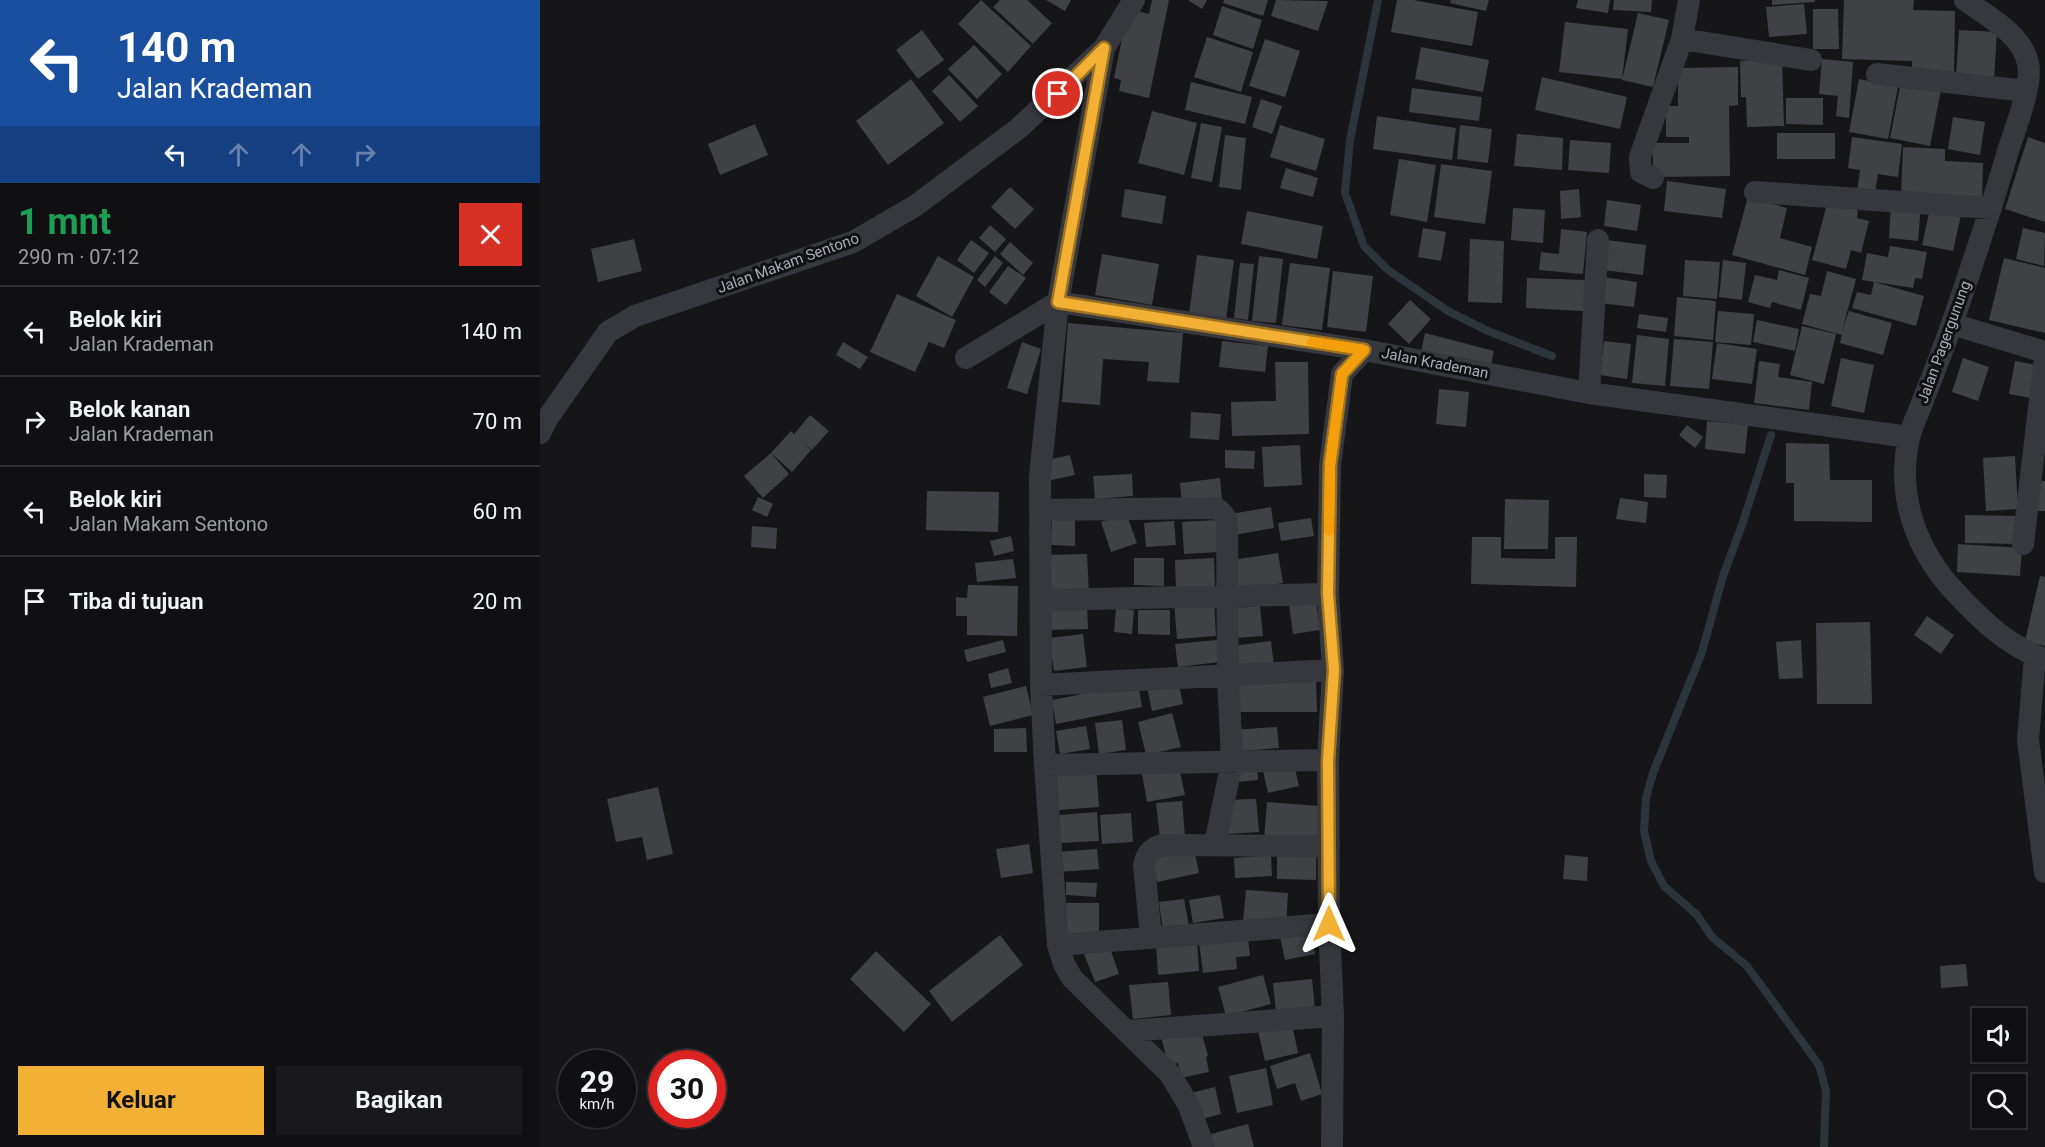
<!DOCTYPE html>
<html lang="id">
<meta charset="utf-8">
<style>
:root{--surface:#101012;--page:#19191b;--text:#f1f3f6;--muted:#9c9d9f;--line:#303032;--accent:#f2b134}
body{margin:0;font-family:Roboto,sans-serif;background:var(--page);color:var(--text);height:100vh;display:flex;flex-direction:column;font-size:22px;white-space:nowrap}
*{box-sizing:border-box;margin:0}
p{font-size:20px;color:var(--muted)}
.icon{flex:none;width:33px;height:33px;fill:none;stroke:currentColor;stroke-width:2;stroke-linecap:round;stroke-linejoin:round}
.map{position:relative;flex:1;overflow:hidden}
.details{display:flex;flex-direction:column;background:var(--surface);width:540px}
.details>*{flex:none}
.top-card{background:#1a4fa0;color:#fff;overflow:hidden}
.buttons{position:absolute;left:1432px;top:1008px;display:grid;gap:12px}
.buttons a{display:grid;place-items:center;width:54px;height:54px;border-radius:0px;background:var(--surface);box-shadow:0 2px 4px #0004,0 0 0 2px var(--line);font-size:30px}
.speed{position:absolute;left:18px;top:1050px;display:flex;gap:12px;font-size:30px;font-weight:700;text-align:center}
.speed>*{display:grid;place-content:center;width:78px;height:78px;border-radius:50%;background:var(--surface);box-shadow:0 2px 4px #0004,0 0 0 2px var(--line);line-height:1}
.speed small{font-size:15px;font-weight:400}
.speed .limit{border:9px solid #d22;background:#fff;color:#111}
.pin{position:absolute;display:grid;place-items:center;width:51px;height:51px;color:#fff;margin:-26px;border:3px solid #fff;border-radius:50%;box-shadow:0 2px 6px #0007}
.me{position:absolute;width:66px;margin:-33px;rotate:0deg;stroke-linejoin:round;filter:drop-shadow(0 0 4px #0008)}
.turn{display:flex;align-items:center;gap:21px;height:126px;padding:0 18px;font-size:27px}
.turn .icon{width:78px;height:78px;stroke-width:2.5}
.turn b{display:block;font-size:42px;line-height:51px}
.lanes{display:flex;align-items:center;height:57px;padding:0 18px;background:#0003;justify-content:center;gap:30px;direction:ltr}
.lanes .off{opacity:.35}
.round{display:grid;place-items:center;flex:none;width:63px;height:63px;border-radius:0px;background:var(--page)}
.summary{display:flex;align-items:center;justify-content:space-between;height:102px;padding:0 18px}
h1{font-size:36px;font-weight:700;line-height:45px;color:#1e9e55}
.cta{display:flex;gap:12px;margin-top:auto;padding:12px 18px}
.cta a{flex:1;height:69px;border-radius:0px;background:var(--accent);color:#111;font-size:24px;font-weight:700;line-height:69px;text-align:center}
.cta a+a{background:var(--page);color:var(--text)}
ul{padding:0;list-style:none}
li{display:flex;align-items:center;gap:18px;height:90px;padding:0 18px;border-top:2px solid var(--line)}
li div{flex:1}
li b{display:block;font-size:22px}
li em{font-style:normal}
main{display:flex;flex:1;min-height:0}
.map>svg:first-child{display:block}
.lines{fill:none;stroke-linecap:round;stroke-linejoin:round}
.stream{stroke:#2c353c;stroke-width:8}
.building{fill:#404145}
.minor{stroke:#37383d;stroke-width:22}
.route-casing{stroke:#9d7322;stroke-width:15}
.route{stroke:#f2b134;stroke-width:10}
.slow{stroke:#f59e0b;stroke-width:10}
.labels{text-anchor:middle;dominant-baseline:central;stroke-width:6;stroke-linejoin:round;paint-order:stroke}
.street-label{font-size:15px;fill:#a8adb8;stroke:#111113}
</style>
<main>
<section class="details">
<div class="top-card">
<div class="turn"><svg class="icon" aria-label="left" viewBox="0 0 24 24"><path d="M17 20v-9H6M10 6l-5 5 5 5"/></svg><div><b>140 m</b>Jalan Krademan</div></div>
<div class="lanes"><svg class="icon" aria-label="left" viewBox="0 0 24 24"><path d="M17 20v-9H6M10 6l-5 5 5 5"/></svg><svg class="icon off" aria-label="ahead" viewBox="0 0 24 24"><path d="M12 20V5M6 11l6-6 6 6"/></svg><svg class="icon off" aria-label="ahead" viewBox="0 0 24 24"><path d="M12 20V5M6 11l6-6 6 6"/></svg><svg class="icon off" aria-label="right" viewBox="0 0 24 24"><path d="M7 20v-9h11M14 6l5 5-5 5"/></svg></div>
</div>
<div class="summary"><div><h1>1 mnt</h1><p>290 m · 07:12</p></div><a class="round" style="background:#d93025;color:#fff"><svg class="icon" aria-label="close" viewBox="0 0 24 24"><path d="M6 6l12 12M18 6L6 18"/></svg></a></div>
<ul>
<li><svg class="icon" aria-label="left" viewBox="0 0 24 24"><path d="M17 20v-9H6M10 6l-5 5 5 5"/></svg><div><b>Belok kiri</b><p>Jalan Krademan</p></div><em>140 m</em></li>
<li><svg class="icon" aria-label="right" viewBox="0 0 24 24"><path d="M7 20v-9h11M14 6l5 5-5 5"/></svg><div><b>Belok kanan</b><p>Jalan Krademan</p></div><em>70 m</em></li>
<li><svg class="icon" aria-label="left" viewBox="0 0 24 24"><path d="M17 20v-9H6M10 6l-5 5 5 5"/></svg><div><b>Belok kiri</b><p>Jalan Makam Sentono</p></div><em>60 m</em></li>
<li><svg class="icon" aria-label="arrive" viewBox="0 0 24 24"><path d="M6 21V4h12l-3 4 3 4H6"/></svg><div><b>Tiba di tujuan</b></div><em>20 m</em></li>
</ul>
<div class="cta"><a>Keluar</a><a>Bagikan</a></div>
</section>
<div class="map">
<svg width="1505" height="1147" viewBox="0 0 1505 1147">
<rect width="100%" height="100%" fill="#161618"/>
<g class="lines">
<path class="stream" d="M838,0L810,140L805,193L824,246L848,270L908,311L948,331L1012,356
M1231,435L1202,525L1183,576L1162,652L1113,773L1106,798L1104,831L1111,861L1124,886L1157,915L1172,937L1207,966L1279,1065L1286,1091L1284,1147"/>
</g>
<path class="building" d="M441,0L491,46L468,72L418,24Z
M460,0H487L512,23L493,44L453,7Z
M506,0H531L525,11Z
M612,0H629L609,98L579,91L581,80L574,78L588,9L609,14Z
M648,0H667L662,9Z
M684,0H728L723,16L683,3Z
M736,0L788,1L778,31L731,16Z
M857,0H873L938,12L932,46L851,32Z
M911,0H949L946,11L910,3Z
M1038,0H1070L1068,13L1036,8Z
M1074,0H1112L1111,12L1073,10Z
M1232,0H1275V2L1232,5Z
M1304,0H1374L1373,10L1415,11L1414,77L1372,75V61L1302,59Z
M1264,4L1267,34L1229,37L1226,7Z
M682,6L722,20L713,49L673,35Z
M1273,9H1298L1299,49H1273Z
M1098,13L1129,20L1113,87L1082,80Z
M1025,22L1088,29L1082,79L1019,72Z
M382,30L404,60L378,79L356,50Z
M1419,30L1457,32L1454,80L1416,77Z
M667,37L713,52L701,92L654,77Z
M725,39L760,51L745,97L709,86Z
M434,45L462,74L437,99L408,69Z
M881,47L949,60L943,92L875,79Z
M1242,59L1244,126L1207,127L1206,97H1201L1200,61Z
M1282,59L1313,62L1309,118L1296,116L1298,96L1279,94Z
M1198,67V105L1189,106L1190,176L1113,177V143H1149V137H1126V106H1138V68Z
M409,75L438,106L420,122L392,91Z
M1002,77L1087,97L1080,129L995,110Z
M371,79L404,123L348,165L316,121Z
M1319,79L1358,87L1348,139L1309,132Z
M651,82L712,97L705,124L645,110Z
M1361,82L1401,90L1390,146L1350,138Z
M872,88L942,97L939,121L869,112Z
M1246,98H1283V125L1246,124Z
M721,99L742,106L732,134L712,127Z
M612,111L657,123L644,175L598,163Z
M837,116L916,128L912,160L833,149Z
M1413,117L1445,122L1440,155L1408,149Z
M661,123L682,127L672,182L651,178Z
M215,124L228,155L180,175L168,144Z
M740,125L785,139L776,171L730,157Z
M920,125L952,129L948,163L917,159Z
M1237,133H1295V159H1237Z
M977,134L1023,138L1022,170L974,166Z
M685,135L706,138L701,190L679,187Z
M1312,137L1362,144L1358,177L1338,174L1335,193L1317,191L1320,170L1308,168Z
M1488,137L1505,143V222L1465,209Z
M1030,140L1071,143L1069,173L1028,170Z
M1363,147L1405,149V161L1443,163L1442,198L1361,194Z
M859,159L896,165L887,222L850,215Z
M901,164L952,171L945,224L894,217Z
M746,168L778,178L773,197L740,188Z
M1127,181L1186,189L1182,218L1124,211Z
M470,187L494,209L475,229L451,207Z
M585,189L626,196L622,224L581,217Z
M1039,189L1041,217L1021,219L1020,191Z
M1208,197L1247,208L1240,238L1272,247L1265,275L1192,255Z
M1067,200L1101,205L1097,231L1064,226Z
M1287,204L1318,209L1317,218L1329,221L1321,253L1311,250L1306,269L1272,260Z
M1351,204L1381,205L1378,241L1349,238Z
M973,208L1005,210L1003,243L971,240Z
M1390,209L1421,215L1413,251L1382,245Z
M707,211L783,226L777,259L701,244Z
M450,225L466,239L455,252L439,238Z
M883,228L906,232L901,261L878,257Z
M1483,228L1505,233L1504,266L1476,259Z
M1021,229L1047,232L1043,274L999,270L1001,252L1019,254Z
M94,239L102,271L58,282L51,249Z
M930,239L964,241L962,303L928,302Z
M431,240L449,253L434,273L417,260Z
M1067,240L1106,245L1103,275L1063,270Z
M470,242L493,263L483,275L460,254Z
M1350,246L1387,252L1382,279L1375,278L1373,288L1322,280L1327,253L1348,257Z
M562,254L619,264L612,305L555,295Z
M657,255L694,260L686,319L649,314Z
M398,256L434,277L412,317L376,296Z
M455,256L463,263L445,287L437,280Z
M719,256L743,259L736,323L712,321Z
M1464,258L1505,268V333L1449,320Z
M1145,260L1180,262L1177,299L1143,296Z
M1183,260L1206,263L1202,300L1179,297Z
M700,263L714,264L708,320L694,318Z
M750,263L790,268L782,330L742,325Z
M468,266L486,278L466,305L449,292Z
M1239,270L1269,278L1261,310L1232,302L1230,308L1208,302L1215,275L1237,280Z
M793,271L833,276L826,332L787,327Z
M1287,271L1316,279L1302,331L1309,311L1352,323L1343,355L1300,343L1302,335L1262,324L1270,294L1281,296Z
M1063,277L1097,282L1094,307L1060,303Z
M987,278L1045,280L1044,311L986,308Z
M1334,282L1384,296L1376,326L1312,308L1317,292L1331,295Z
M357,294L416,320L404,348L389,342L375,372L330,352Z
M1137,297L1176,301L1173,340L1134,336Z
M870,300L891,319L869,344L848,324Z
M1178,311L1214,314L1211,345L1175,342Z
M1099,314L1128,318L1126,332L1097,328Z
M1217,320L1259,329L1255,351L1213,342Z
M528,323L643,333L639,383L607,381L609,362L563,359L560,405L522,402Z
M1262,326L1296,334L1284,384L1250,375Z
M885,333L954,351L950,369L881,352Z
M1097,335L1129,339L1125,386L1092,383Z
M1134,339L1173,342L1169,389L1130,386Z
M682,341L728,346L725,372L679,367Z
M1064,341L1091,344L1087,379L1060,375Z
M303,342L328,357L320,369L296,355Z
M482,342L501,349L487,394L467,388Z
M1177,343L1217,349L1212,384L1172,379Z
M1301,358L1334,365L1324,413L1291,406Z
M1423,358L1449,367L1438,401L1412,392Z
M1219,361L1240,364L1238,377L1272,382L1269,410L1214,403Z
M1475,361L1497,365L1491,398L1469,394Z
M735,362H768L769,434L692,436L691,402L736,401Z
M899,389L929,392L926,427L896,424Z
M651,412L681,414L679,440L650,438Z
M270,415L289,431L272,450L262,442L271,450L252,472L231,453L249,474L223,498L204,476L231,453L251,431L254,434Z
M1167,421L1208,425L1205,454L1165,449Z
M1147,425L1163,437L1155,448L1139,435Z
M1246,443L1289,444L1290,480H1332V522L1254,521V483H1246Z
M760,445L762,485L724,487L722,447Z
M685,450L715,451L714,469L685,468Z
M530,455L535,475L507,481L502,461Z
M1475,456L1478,509L1446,511L1443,458Z
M592,474L593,496L555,499L553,476Z
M1104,474L1127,475L1126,498L1104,497Z
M680,478L682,500L642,504L640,483Z
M1493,481H1505V511H1492Z
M387,491L459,492L458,532L386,530Z
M218,497L233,504L227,517L212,510Z
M1080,498L1108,502L1106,523L1076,519Z
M965,499L1009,500L1008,549H964Z
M731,507L734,528L694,535L691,514Z
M586,513L597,543L571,552L561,522Z
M1425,515L1478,516V544L1425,543Z
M512,517H535V546L511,545Z
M771,518L774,536L741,541L738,523Z
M677,520L679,552L644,554L642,522Z
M634,521L636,545L606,547L604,523Z
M212,526L237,528L236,549L211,547Z
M471,536L474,551L454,556L450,541Z
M932,537H961V558L1015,559V537H1037L1036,587L931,584Z
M1418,544L1482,548L1480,576L1417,572Z
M738,553L743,583L697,590L692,560Z
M547,554L549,594L507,596L506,555Z
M594,558H624V586L594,585Z
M674,558L675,590L636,592L635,560Z
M473,559L476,578L437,582L435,563Z
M1500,576L1505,577V646L1485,641Z
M428,585L478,586L477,636L427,635V616H416V597L427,598Z
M674,600L676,636L637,639L634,603Z
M776,601L780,630L753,634L749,604Z
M547,604L548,629L505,630L504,606Z
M720,606L723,636L696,638L692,608Z
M576,608L594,610L592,634L574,632Z
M598,610H630V635L598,634Z
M1387,616L1414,635L1401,654L1374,635Z
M1330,622L1332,704H1277L1276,623Z
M543,634L547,667L514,671L509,638Z
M463,640L466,652L427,662L424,650Z
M677,640L679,662L638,667L635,644Z
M1261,640L1263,678L1239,679L1236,642Z
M731,641L734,667L695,672L692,646Z
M468,668L472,683L451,688L448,674Z
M776,679L777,712H693V680Z
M638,681L643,704L612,711L607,687Z
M598,683L602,707L516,724L512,700Z
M486,686L493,715L450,726L443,697Z
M632,713L641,747L606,755L598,722Z
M582,720L586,750L559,754L555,723Z
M546,726L550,749L520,754L516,731Z
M737,727L739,748L694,752L692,730Z
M486,728L487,752H454V729Z
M754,764L759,786L728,793L723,771Z
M556,765L559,807L519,810L515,768Z
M717,765L718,780L697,782L695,767Z
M639,767L645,795L607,802L602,774Z
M118,787L133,854L107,860L102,837L76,842L67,799Z
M716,799L719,832L687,834L685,800Z
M642,801L645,836L620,838L616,803Z
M727,802L780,806L777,844L724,840Z
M557,812L559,841L520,843L518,815Z
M591,813L593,842L562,844L560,815Z
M489,844L493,873L461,878L456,849Z
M557,849L559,869L518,872L516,852Z
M654,849L659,873L617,882L612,859Z
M737,851H776V880L737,879Z
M731,855L732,876L695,878L694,858Z
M1025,855L1048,857L1047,881L1023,879Z
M526,882L557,883L556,897L526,895Z
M706,890L748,893L746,926L703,922Z
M680,895L684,918L653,923L649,900Z
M644,899L649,926L623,930L619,902Z
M524,903H559V934H524Z
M770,927L775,954L745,960L739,932Z
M460,935L483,965L412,1022L389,991Z
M708,938L710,956L696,957L697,969L663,973L659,942Z
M657,941L659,971L618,975L616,945Z
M569,945L579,974L555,982L544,954Z
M336,951L391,1004L364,1032L310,979Z
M1426,964L1428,986L1401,988L1400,966Z
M723,975L731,1004L686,1016L678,987Z
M772,979L775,1009L736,1013L733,983Z
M628,982L631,1015L593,1019L589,985Z
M752,1024L758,1053L725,1061L718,1031Z
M660,1027L668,1056L666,1057L669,1072L641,1078L638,1063L628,1065L621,1036Z
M770,1053L782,1094L761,1101L755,1083L737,1089L730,1066Z
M726,1068L733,1105L697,1113L689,1076Z
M675,1087L681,1114L658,1120L651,1093Z
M708,1124L714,1147H675L671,1134Z"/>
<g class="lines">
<path class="minor" d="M594,0L564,48L518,302L824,350L1049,393L1369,437
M1425,0C1448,17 1481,33 1488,63C1493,84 1475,129 1468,151C1451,209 1432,266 1412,324C1403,349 1393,375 1383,400C1379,412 1372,425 1369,438C1356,496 1376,550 1415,592C1440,619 1470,648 1505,659
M1142,39L1271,60
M1337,74L1486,91
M1113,178L1101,172L1100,157L1142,39L1149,0
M1215,192L1451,208
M1412,324L1505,352
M426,358L518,302L500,476L501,685L505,765L518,945L524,964L532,978L630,1074L649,1106L664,1147
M1049,393L1058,240
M0,433L7,419L68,332L95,316L313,242L375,206L479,128L564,48
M500,510L676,508L682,513L687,520L688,676L692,762L675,844
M1483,544L1505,357
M501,600L788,594
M1495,656L1488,740L1505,872
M501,685L793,670
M505,765L788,760
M611,937L604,866C606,854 610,849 622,845L789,846
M518,945L789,924
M588,1031L793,1016
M792,1147L793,1016L789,924L788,760L793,670L788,594L790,465L802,374L824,350"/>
</g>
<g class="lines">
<defs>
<path id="route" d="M518,94L564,48L518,302L824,350L802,374L790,465L788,594L794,670L788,760L789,924"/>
</defs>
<use href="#route" class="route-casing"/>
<use href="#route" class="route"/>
<path class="slow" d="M772,342L824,350L802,374L790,465L789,531"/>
</g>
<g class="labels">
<g class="street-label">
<text transform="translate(248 263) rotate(-20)">Jalan Makam Sentono</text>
<text transform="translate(1404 342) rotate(-70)">Jalan Pagergunung</text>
<text transform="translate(895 363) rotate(11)">Jalan Krademan</text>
</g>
</g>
</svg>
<div class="buttons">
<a><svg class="icon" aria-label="sound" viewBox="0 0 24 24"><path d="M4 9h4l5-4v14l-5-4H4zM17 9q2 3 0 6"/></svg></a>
<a><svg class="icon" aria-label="search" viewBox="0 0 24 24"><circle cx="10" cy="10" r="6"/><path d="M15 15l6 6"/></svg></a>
</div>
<div class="speed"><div>29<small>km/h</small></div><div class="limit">30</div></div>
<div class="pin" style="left:518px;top:94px;background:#d93025"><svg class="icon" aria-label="arrive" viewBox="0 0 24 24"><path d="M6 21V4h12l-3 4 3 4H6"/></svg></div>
<svg class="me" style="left:789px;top:924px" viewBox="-20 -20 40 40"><path d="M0-17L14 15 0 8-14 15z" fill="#f2b134" stroke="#fff" stroke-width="4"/></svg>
</div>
</main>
